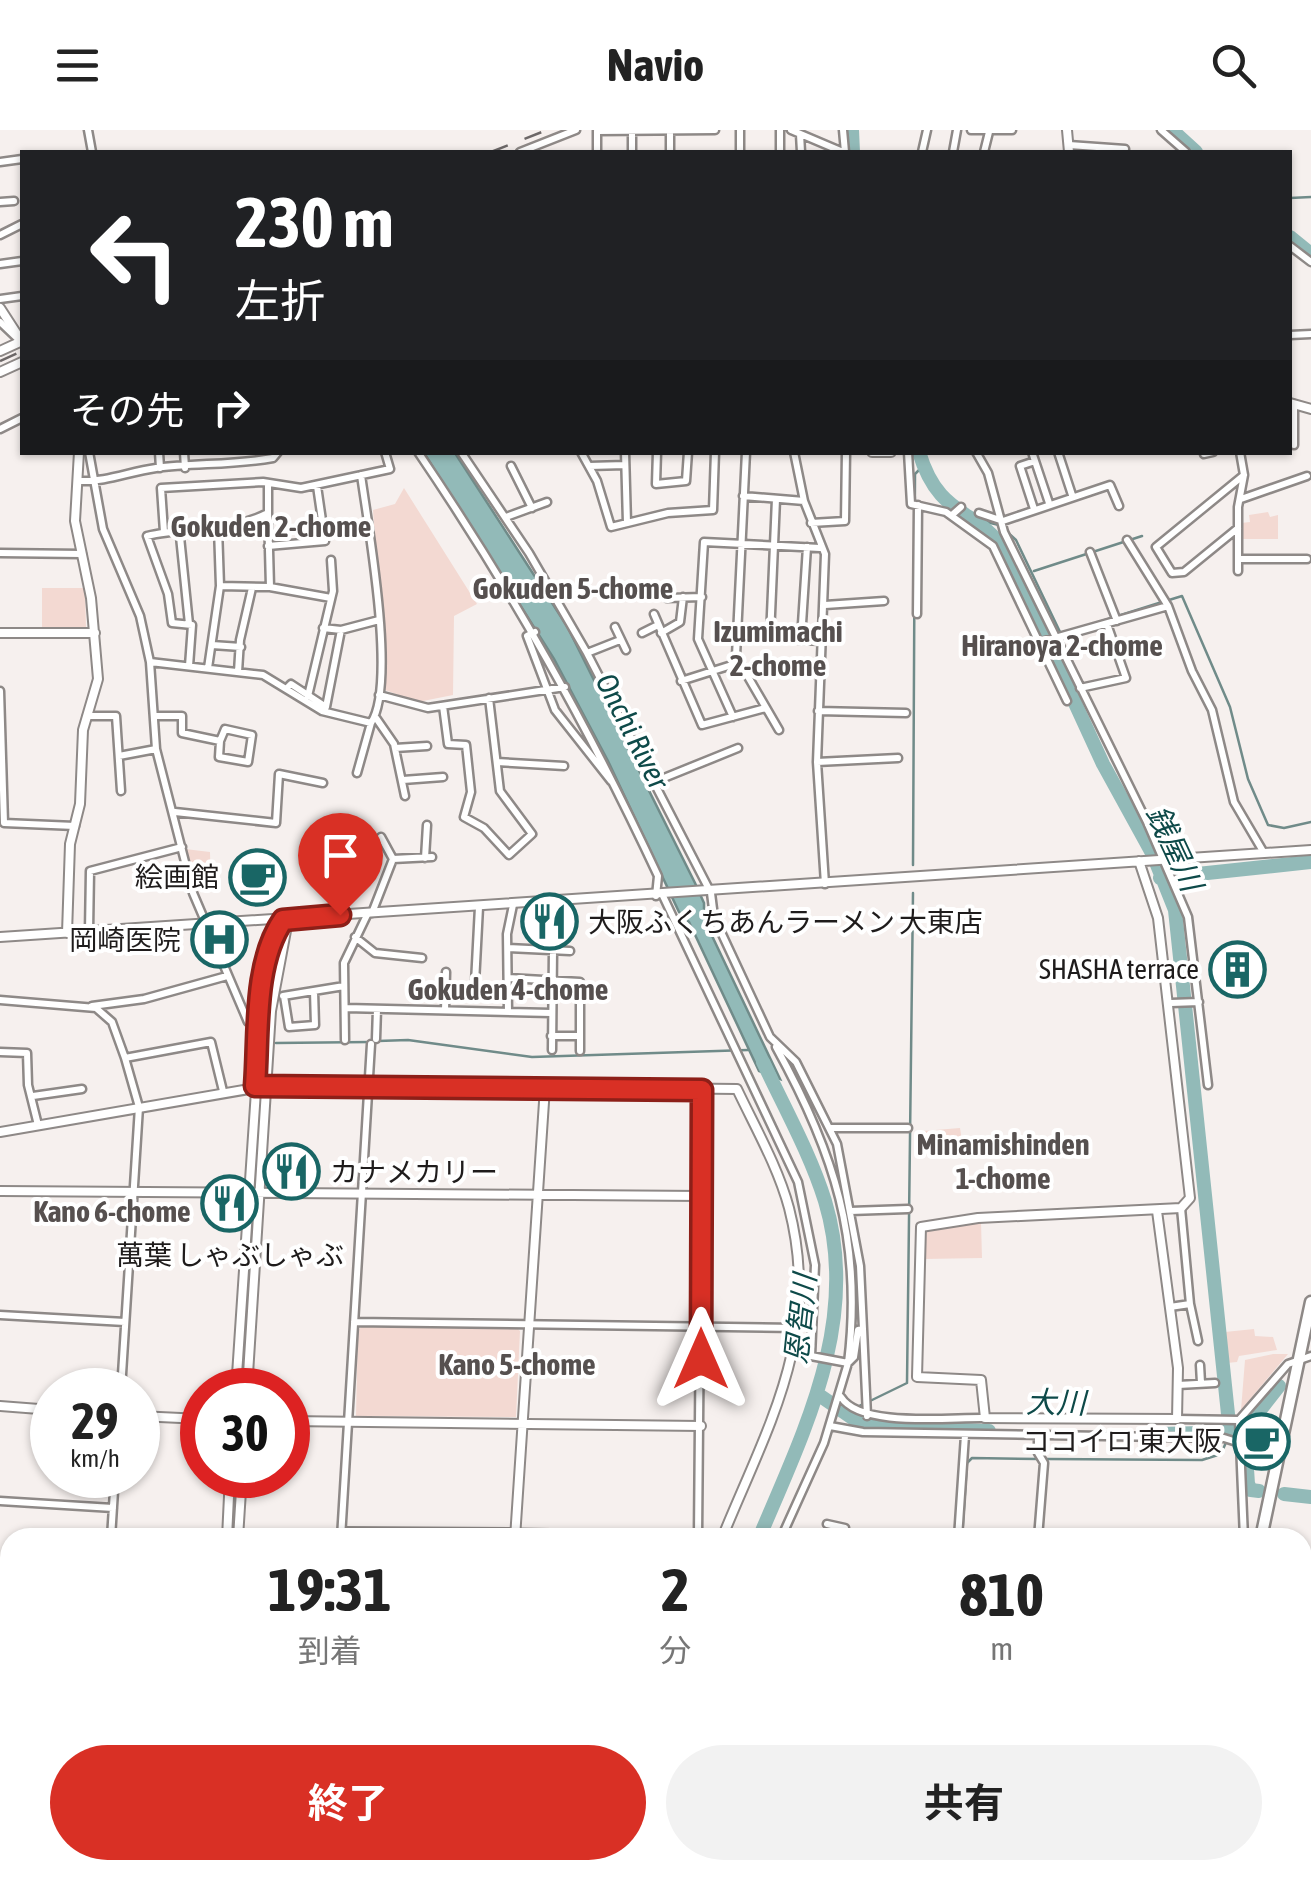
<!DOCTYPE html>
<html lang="ja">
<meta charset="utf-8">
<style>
:root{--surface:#fff;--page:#f2f2f2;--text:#222;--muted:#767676;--accent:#d93025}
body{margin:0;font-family:"Asap Condensed","Noto Sans JP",sans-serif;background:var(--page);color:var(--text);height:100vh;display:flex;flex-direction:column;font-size:38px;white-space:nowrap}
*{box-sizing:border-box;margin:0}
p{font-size:32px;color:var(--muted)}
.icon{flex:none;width:55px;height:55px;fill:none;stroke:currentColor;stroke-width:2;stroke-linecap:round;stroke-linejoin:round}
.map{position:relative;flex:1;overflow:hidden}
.drawer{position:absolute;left:0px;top:1398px;width:1312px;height:352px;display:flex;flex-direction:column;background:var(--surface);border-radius:30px 30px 0 0;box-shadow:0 2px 8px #0004}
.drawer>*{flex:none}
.hud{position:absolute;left:20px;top:20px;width:1272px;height:305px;border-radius:0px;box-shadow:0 2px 8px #0004;background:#202124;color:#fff;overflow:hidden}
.speed{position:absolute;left:30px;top:1238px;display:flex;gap:20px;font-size:50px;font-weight:700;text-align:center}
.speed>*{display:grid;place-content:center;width:130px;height:130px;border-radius:50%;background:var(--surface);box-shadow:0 2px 8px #0004;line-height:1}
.speed small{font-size:25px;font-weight:400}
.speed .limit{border:15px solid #d22;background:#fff;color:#111}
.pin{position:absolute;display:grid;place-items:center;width:85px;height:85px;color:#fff;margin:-102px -42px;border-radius:50% 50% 50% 0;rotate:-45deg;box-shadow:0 0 10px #0007}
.pin .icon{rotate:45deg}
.me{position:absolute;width:110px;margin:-55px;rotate:0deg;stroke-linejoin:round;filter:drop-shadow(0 0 8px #0008)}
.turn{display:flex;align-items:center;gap:35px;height:210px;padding:0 50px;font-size:45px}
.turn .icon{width:130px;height:130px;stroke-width:2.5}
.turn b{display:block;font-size:70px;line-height:85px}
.then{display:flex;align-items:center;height:95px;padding:0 50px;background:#0003;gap:20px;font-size:38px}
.eta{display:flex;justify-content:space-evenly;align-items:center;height:170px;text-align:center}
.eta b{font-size:60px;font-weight:700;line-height:70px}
.button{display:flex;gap:20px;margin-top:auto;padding:20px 50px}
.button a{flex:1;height:115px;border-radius:60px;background:var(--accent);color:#fff;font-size:40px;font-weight:700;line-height:115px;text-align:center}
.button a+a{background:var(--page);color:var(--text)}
header{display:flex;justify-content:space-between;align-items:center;height:130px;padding:0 50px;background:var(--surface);font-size:45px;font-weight:700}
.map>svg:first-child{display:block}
.green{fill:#f3d9d2}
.water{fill:#92bab8;stroke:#708b89;stroke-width:2.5}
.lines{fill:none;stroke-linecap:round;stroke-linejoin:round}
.stream{stroke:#708b89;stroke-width:2.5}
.river{stroke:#92bab8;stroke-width:14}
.minor-casing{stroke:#8e8987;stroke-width:11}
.tertiary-casing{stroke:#8e8987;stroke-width:12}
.trunk-casing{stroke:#8e8987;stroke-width:15}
.minor{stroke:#fff;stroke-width:6}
.tertiary{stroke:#fff;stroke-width:8}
.trunk{stroke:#fff;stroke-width:10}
.rail{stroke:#6d6868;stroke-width:2.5;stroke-dasharray:18 18;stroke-linecap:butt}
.route-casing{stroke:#8d1f18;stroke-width:25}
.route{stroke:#d93025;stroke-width:18}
.labels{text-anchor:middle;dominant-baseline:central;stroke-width:8;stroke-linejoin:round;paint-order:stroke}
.poi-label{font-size:28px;fill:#1f1c1c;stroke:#fff;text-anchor:end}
.neighbourhood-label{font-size:30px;font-weight:bold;fill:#56504f;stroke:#fff}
.water-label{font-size:30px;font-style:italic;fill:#0e4a49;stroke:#fff}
</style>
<header><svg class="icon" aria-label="menu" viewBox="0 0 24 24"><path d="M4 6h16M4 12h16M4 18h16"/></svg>Navio<svg class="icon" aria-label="search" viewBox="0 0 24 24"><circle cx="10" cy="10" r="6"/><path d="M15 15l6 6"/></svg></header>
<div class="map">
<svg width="1311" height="1749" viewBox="0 0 1311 1749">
<rect width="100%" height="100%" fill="#f6f0ee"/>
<path class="green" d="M404,358L477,474L454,486L453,565L418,572L385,560L373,380L395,374Z
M1268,382L1270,387L1278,385V409H1241V393L1250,392L1249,385Z
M42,458H85L86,498H42Z
M185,719L210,722L211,759L195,761L192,749L178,752L173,737L188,733Z
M960,998L963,1018L924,1021L923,1001Z
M981,1092L982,1128L924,1129L927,1100Z
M363,1196L517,1198L520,1201L516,1287L356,1286L358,1200Z
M1254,1199L1255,1206L1273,1207L1277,1220L1239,1226L1237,1232L1227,1233L1225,1202Z
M1273,1224H1288L1241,1280L1245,1230Z"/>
<path class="water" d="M424,323H455L567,496L695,753L704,773V789L780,949L759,941L689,792L679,782L608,631L554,529Z"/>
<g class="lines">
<path class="stream" d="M1290,68L1311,67
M976,395L982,391L999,395
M1005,400L1016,410L1061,504
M1034,441L1142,406
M1169,470L1182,466L1230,577L1248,649L1268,695L1284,698L1311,692
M1083,497L1162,472
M913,735L915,344L923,336
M378,911L408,910L532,927L748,920
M276,913L370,912
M870,1271L907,1253L913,763
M842,1285L863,1274
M1047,1329L1202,1330L1221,1324L1230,1303
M962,1408L967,1333L972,1328L1039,1329
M933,1749V1740"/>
<path class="river" d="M852,0L853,22
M1172,0L1196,22
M1290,107L1311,124
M919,322C939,389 977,378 1005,421L1103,634L1153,725L1175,780L1230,1303
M1160,748L1311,732
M819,1265L864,1296L989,1301
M1236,1303L1245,1309L1248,1354L1251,1360L1259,1361
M1160,1304L1243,1302L1279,1256
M1284,1364L1311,1367
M759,1408C804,1301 861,1190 825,1071C810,1023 784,977 763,932"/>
<defs>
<path id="minor" d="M88,0L92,22
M740,0V22
M780,0V22
M791,0L843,22
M843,0L845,22
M971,0H1012
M1161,0L1186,22
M632,1V22
M670,1V22
M800,4L801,22
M1069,15L1125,19
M520,22L576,0
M597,22V1L715,0
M922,22L927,0
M953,22L957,0
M984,22L989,2
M0,32L22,29
M0,72L14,71
M0,105L22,94
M1290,116L1311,132
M0,134L22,131
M0,169L22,166
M0,192L17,208
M1290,205L1311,204
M0,299L22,288
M1294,315V274
M89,322L103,399L140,486L150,532L156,619L193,763L248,892L260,895
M159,322L160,338
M184,322L185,338
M418,322C513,462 587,594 658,746L656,766
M461,322L529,423L587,523L711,763L714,787L770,907L796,932L837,1014L860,1136L863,1199L858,1200L854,1227L848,1233L824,1313L781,1408
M581,322L597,351L611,397L668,383L713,380L715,322
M625,322L627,393
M657,322L656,354L686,351L688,322
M746,322L736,526L779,600
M794,322L804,371L825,424L817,632L825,754
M908,322L911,374L946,382L993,416L1067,571
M976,322L988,343L1004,402L1147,692L1188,787L1208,955
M1032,322L1049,373
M1058,322L1072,365
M1204,324L1213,322
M511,336L532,378
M589,336L625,335
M79,351C107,352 128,342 156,338C195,333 234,335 273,328L278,322
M743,366L804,371
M1241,369L1307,346
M1034,379L1020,336L1035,331
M268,383L270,457
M979,383L1003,391L1110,355L1119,376
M952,385L961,377
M506,387L547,372
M811,393L845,391L846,322
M179,397L189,494
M1238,398L1184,442L1172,443L1156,417L1244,345
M164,402L161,358L263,352L301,358L390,339L385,322
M1127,410L1168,476L1192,541L1212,580L1234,672L1264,723
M268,416L325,411L317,356
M1090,422L1117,491
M0,423L82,424
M1238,429H1307
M1238,441V377L1244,345L1240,322
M220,456L270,457L331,468
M667,468L702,467
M825,475L884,471
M654,484L702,595L765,578
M917,484L918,375
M615,497L626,520
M323,498L341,500L379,490
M535,502L527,506L555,580L611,651
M642,503L658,495
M661,503L680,492L683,467
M736,506L821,511
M770,507L776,369
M801,509L807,417
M1041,512L1168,476
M212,515L241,517
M587,523L620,510
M150,532L263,545L322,581L371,593C397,554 368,396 361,345
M189,536L192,495L172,493L168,464L147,406C188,396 229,403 268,383V353
M208,538L220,456L218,398
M238,542L240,510L252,458
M681,551L738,533
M288,557L291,554L326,577L341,500
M1080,558L1126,548L1107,494
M0,561L4,693L75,696
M379,565L428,578L565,557
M308,566L333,461L331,430
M443,576L448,614L466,615L471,662L464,687L484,698L509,725L532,704L500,661L489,568
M818,581L906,583
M87,586H116L121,661
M154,586H182V603L220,611L225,599L252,605L248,632L219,627L220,611
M733,587L698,509L704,412L820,418
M376,588L394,614L405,666
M395,618L427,616
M119,626L156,619
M497,632L564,636
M817,632L898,628
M357,643L371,593
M403,650L443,647
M654,652L738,618
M175,682L276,693L279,644L323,653
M381,707L393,729
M425,728L427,695
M663,766L798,1052L815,1135L811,1226L848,1233C863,1111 834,1022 776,917
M372,783L393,729L432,727
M89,801L90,741L182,717
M355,807L375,823L422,828
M508,818L570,821
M508,848L580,852V906
M475,853L479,777
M283,866L344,856
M284,866L289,897L315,895L314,861
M0,870L96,878L112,892L125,928L139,977L121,1260
M1171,873L1199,872
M92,876L144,869L227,846
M346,878L551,883
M445,880L446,842
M508,882L507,804L513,775
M551,906H580V921
M376,909L377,879
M345,910L344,833L368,783
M552,920L553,820
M0,922L27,923L28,955L38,995
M125,928L211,912L223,961
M33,966L82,959
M830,998H908
M850,1081L908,1079
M1190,1174L1198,1211
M1170,1177L1190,1174L1181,1078
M0,1185L125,1192
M354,1192L798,1198
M863,1199L867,1286
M1200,1235L1201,1253
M1178,1255L1215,1253
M841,1267C860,1298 951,1287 985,1288
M1177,1289L1239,1290L1288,1234L1311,1226
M1239,1290L1244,1408
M830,1296L863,1302L1224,1308L1240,1313
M0,1371L113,1378
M827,1394L845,1398
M516,1403L723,1406
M698,1406L702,959
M111,1408L115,1345
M341,1408L371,914
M832,1408L835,1396
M958,1408L965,1305
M1038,1408L1044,1333L1038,1323V1306
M1302,1445H1311
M0,1464L10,1465
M1302,1515H1311
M0,1653H10
M0,1680H10
M1302,1711L1311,1710
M773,1740L774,1749
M835,1740L836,1749
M729,1748L766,1745
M73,1749V1740
M121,1749L122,1743L686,1746
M871,1749L872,1740
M1130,1749L1138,1740H1166
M1265,1749V1740"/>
<path id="tertiary" d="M1067,0L1069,22
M0,178L22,212
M0,221L22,211
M0,242L22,232
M1290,273L1311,279
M872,322H891
M0,503H95
M1139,731L1158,788L1190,1068L1181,1078L978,1088L921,1097L917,1247L981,1250L985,1288L1177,1289L1178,1238L1157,1081
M67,803L70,714L80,674L83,600L98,549L91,468L75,391L79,322
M0,807L1311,720
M0,1002L278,954L737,959C755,997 778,1037 789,1078C822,1206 769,1293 722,1408
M0,1061L702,1066
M236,1260L263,856L276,800L283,789
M247,1260L271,881L286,801L283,789
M0,1276L52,1280
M138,1286L202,1289
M288,1291L701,1296
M342,1402L516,1403
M227,1408L230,1345
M238,1408L242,1345
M515,1408L545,957
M0,1563L10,1561
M0,1592L10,1591
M1302,1613H1311
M207,1749V1740
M222,1749L223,1740
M489,1749L490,1740
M686,1749V1740"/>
<path id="trunk" d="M1261,1408L1311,1172
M1215,1749V1740"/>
</defs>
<use href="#minor" class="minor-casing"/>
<use href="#tertiary" class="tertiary-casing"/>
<use href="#trunk" class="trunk-casing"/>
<use href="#minor" class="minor"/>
<use href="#tertiary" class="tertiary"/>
<use href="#trunk" class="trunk"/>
<path class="rail" d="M491,22L547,0
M0,231L22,221"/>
</g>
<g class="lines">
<defs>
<path id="route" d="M340,785L283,790C253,834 259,905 255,956L702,960L701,1229"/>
</defs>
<use href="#route" class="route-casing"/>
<use href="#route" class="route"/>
</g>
<defs>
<symbol id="cafe-ring" viewBox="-11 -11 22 22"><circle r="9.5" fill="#fff" stroke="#196665" stroke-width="1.5"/><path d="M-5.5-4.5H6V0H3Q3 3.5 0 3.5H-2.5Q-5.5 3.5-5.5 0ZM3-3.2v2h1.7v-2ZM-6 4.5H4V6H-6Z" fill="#196665"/></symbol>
<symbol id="restaurant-ring" viewBox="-11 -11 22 22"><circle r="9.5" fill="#fff" stroke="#196665" stroke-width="1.5"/><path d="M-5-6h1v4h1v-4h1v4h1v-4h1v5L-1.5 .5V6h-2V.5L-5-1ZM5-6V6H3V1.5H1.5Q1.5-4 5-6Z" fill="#196665"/></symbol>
<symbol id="hospital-ring" viewBox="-11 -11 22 22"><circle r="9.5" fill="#fff" stroke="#196665" stroke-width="1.5"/><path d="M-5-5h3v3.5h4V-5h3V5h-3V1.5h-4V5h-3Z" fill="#196665"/></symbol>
<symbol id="building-ring" viewBox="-11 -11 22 22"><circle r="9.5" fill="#fff" stroke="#196665" stroke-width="1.5"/><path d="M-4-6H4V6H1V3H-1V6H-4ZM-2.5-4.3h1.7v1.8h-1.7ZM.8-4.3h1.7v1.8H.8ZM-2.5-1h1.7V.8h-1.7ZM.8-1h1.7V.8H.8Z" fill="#196665"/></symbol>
</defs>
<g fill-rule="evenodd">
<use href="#cafe-ring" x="226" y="716" width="63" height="63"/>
<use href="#restaurant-ring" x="518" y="760" width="63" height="63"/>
<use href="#hospital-ring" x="188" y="778" width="63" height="63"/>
<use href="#building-ring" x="1206" y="808" width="63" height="63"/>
<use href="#restaurant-ring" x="260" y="1010" width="63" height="63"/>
<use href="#restaurant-ring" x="198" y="1042" width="63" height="63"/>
<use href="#cafe-ring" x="1230" y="1280" width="63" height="63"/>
</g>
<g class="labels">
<g class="poi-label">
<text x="219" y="747">絵画館</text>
<text x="588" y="792" text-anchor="start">大阪ふくちあんラーメン 大東店</text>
<text x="181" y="810">岡崎医院</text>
<text x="1199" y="839">SHASHA terrace</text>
<text x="330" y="1042" text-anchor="start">カナメカリー</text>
<text x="230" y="1125" text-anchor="middle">萬葉 しゃぶしゃぶ</text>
<text x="1222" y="1311">ココイロ 東大阪</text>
</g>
<g class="neighbourhood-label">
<text x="271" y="396">Gokuden 2-chome</text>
<text x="573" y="458">Gokuden 5-chome</text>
<text x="778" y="501">Izumimachi<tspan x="778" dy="34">2-chome</tspan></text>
<text x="1062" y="515">Hiranoya 2-chome</text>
<text x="508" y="859">Gokuden 4-chome</text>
<text x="1003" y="1014">Minamishinden<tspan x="1003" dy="34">1-chome</tspan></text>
<text x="112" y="1081">Kano 6-chome</text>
<text x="517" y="1234">Kano 5-chome</text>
</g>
<g class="water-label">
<text transform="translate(633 601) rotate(63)">Onchi River</text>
<text transform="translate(1175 718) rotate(65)">銭屋川</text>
<text transform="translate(800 1189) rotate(-84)">恩智川</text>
<text transform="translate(1056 1272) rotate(1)">大川</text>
</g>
</g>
</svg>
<div class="speed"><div>29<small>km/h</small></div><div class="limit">30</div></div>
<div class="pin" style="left:340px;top:785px;background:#d93025"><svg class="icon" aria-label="arrive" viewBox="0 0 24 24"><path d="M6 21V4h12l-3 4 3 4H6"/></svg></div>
<svg class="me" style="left:701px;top:1229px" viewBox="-20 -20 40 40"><path d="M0-17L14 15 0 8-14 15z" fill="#d93025" stroke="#fff" stroke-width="4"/></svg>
<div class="hud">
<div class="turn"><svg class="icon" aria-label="left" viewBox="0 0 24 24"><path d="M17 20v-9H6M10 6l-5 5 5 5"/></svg><div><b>230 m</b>左折</div></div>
<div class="then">その先<svg class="icon" aria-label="right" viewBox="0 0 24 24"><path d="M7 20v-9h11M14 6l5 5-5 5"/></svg></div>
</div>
<section class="drawer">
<div class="eta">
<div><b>19:31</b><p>到着</p></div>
<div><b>2</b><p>分</p></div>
<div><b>810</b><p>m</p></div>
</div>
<div class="button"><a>終了</a><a>共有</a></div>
</section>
</div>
